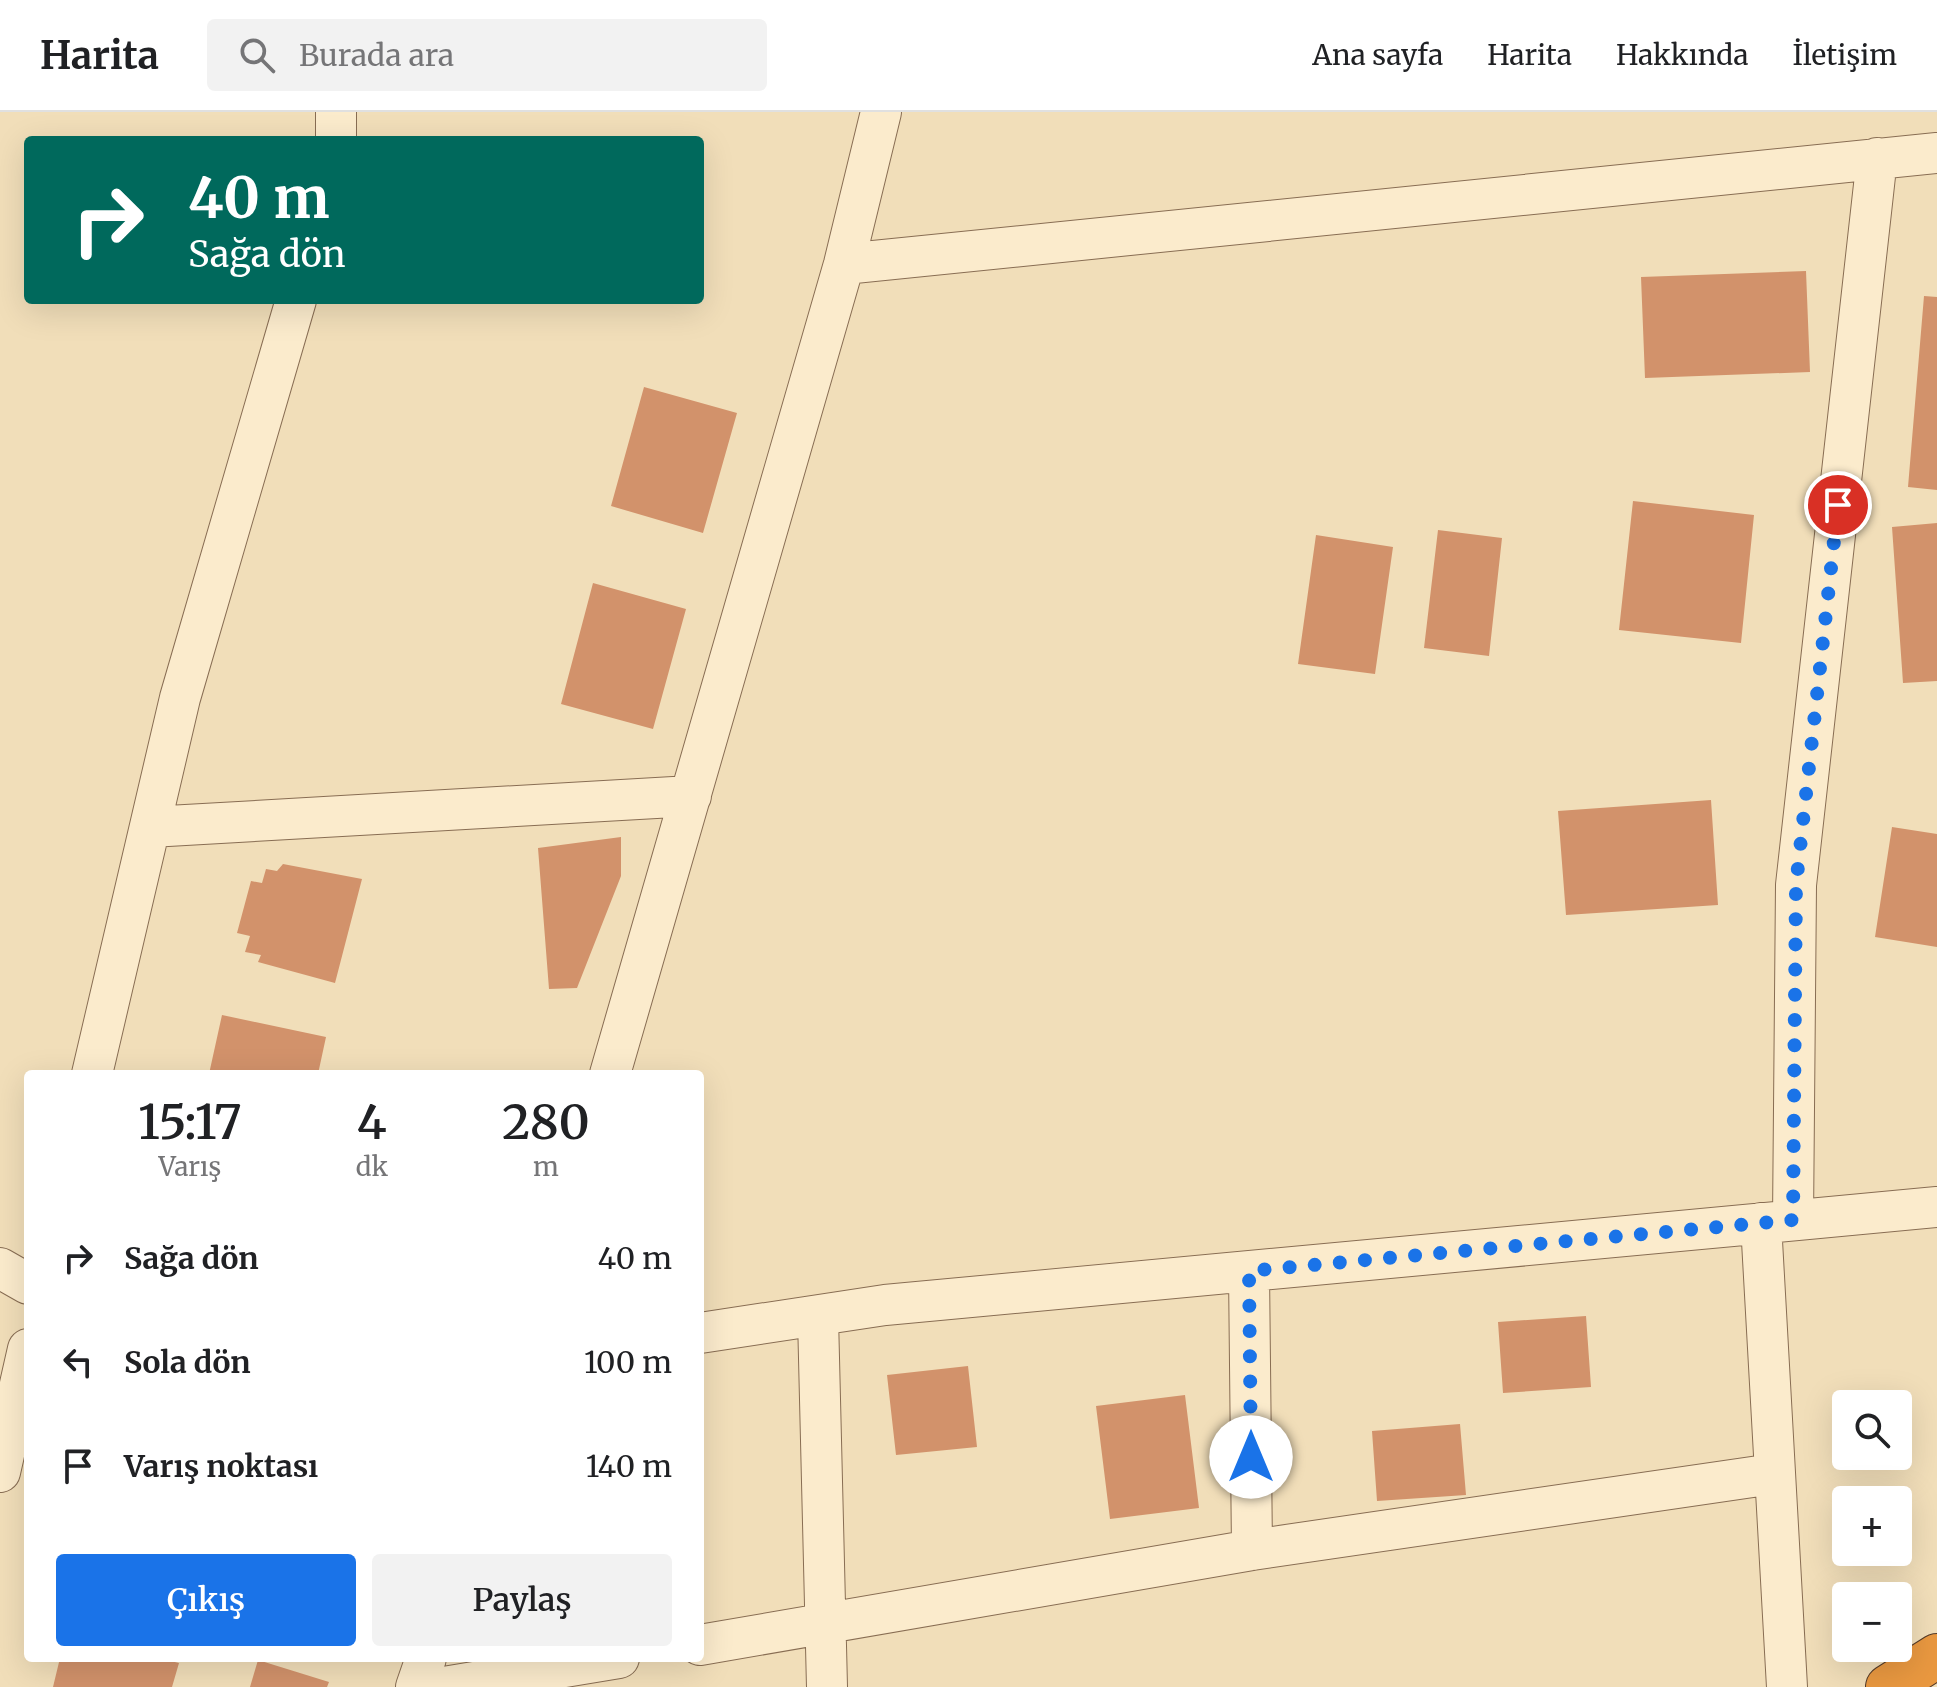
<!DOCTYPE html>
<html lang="tr">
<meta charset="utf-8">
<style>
:root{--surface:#fff;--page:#f2f2f2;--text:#202124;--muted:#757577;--line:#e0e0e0;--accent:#1a73e8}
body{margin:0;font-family:Merriweather,serif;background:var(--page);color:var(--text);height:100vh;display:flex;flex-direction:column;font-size:30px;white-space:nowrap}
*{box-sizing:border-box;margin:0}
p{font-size:26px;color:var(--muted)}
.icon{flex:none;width:44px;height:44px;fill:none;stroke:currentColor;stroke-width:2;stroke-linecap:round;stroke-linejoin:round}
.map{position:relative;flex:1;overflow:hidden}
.side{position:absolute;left:24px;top:958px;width:680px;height:592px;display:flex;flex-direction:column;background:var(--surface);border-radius:8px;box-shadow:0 8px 32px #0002}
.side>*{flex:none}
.guide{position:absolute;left:24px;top:24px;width:680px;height:168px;border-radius:8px;box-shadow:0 8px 32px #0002;background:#00695c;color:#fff;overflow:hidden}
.tools{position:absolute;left:1832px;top:1278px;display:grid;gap:16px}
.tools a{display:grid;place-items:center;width:80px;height:80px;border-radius:8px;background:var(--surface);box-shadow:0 8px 32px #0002;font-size:40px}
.pin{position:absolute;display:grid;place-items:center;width:68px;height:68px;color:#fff;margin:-34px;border:4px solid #fff;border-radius:50%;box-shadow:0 2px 8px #0007}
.me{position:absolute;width:88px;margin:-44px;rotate:0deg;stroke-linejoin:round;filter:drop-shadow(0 0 6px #0008)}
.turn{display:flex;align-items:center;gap:28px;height:168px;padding:0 32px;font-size:36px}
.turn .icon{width:104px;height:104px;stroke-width:2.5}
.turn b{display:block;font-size:56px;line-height:68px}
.eta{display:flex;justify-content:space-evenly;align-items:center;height:136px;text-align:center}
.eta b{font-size:48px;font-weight:600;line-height:56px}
.cta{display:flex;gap:16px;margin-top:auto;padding:16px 32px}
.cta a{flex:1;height:92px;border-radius:8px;background:var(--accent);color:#fff;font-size:32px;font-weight:600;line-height:92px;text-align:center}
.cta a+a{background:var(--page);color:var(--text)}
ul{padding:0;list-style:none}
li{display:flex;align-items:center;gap:24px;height:104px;padding:0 32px}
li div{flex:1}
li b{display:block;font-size:30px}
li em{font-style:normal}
header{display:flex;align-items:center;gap:48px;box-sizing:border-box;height:112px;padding:0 40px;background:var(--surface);border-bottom:2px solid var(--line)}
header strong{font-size:38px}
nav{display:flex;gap:44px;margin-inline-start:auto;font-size:28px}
.search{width:560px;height:72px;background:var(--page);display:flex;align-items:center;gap:20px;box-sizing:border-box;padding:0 28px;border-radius:8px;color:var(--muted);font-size:30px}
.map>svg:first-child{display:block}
.building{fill:#d2926b}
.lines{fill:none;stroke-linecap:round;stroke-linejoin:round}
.minor-casing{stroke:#886d53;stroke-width:42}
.highway-casing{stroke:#553b28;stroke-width:46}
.minor{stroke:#fbebcc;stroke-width:40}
.highway{stroke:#e99840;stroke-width:44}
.route{stroke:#1a73e8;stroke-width:14;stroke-dasharray:0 25.2}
</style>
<header>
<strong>Harita</strong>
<div class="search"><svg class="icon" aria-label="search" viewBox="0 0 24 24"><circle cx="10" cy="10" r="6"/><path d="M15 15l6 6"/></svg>Burada ara</div>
<nav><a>Ana sayfa</a><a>Harita</a><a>Hakkında</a><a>İletişim</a></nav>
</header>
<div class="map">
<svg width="1937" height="1575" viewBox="0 0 1937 1575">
<rect width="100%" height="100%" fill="#f1deb9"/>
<path class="building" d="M1806,159L1810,260L1645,266L1641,165Z
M1924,184L1937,185V378L1908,375Z
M644,275L737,301L703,421L611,394Z
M1633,389L1754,403L1741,531L1619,518Z
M1937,411V569L1903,571L1892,415Z
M1438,418L1502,426L1489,544L1424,536Z
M1316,423L1393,435L1375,562L1298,552Z
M593,471L686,497L653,617L561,592Z
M1711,688L1718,793L1566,803L1558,699Z
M1892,715L1937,722V835L1875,825Z
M621,725V764L577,876L549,877L538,736Z
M283,752L362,767L335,871L258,850L261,843L245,840L250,824L237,821L251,769L262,771L266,757L277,759Z
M222,903L326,925L318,962H209Z
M1586,1204L1591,1275L1503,1281L1498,1210Z
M968,1254L977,1335L896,1343L887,1263Z
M1185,1283L1199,1396L1110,1407L1096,1294Z
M1460,1312L1466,1383L1377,1389L1372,1319Z
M60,1546H158L179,1551L172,1575H53Z
M258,1548L329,1570L327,1575H250Z"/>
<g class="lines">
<defs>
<path id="minor" d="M336,0V28
M844,152L1937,41
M150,715L691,684
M92,962L180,586L296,188
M610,962L844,152L881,0
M1793,1108L1796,773L1877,46
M1761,1111L1787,1575
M0,1156L28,1172
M1249,1159L1252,1438
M818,1205L827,1575
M700,1221L885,1193L1937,1095
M0,1360L28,1237
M700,1533L1252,1438L1773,1362
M416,1575L426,1546
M444,1575L619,1546"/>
<path id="highway" d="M1888,1575L1937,1544"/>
</defs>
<use href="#minor" class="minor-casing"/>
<use href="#highway" class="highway-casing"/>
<use href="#minor" class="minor"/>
<use href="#highway" class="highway"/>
</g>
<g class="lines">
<path class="route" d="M1251,1345L1249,1159L1793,1108L1796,773L1838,393"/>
</g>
</svg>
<div class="tools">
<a><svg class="icon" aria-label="search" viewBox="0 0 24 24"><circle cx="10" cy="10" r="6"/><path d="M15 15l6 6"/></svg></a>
<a>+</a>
<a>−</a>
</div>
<div class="pin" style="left:1838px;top:393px;background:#d93025"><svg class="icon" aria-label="arrive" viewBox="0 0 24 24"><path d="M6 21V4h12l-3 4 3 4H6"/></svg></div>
<svg class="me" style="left:1251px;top:1345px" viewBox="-20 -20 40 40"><circle r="19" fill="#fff"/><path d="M0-13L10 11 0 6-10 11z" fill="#1a73e8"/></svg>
<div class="guide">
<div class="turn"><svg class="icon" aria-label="right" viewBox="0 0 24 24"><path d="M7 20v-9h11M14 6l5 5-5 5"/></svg><div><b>40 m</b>Sağa dön</div></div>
</div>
<section class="side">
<div class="eta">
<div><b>15:17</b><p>Varış</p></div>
<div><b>4</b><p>dk</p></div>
<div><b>280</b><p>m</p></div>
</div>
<ul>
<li><svg class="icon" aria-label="right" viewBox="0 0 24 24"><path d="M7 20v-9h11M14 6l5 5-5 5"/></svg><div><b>Sağa dön</b></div><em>40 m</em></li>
<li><svg class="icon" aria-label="left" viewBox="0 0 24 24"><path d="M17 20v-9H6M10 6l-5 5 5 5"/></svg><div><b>Sola dön</b></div><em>100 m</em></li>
<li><svg class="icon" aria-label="arrive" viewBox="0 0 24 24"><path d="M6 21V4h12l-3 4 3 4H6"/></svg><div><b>Varış noktası</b></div><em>140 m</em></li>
</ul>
<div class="cta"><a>Çıkış</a><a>Paylaş</a></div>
</section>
</div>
